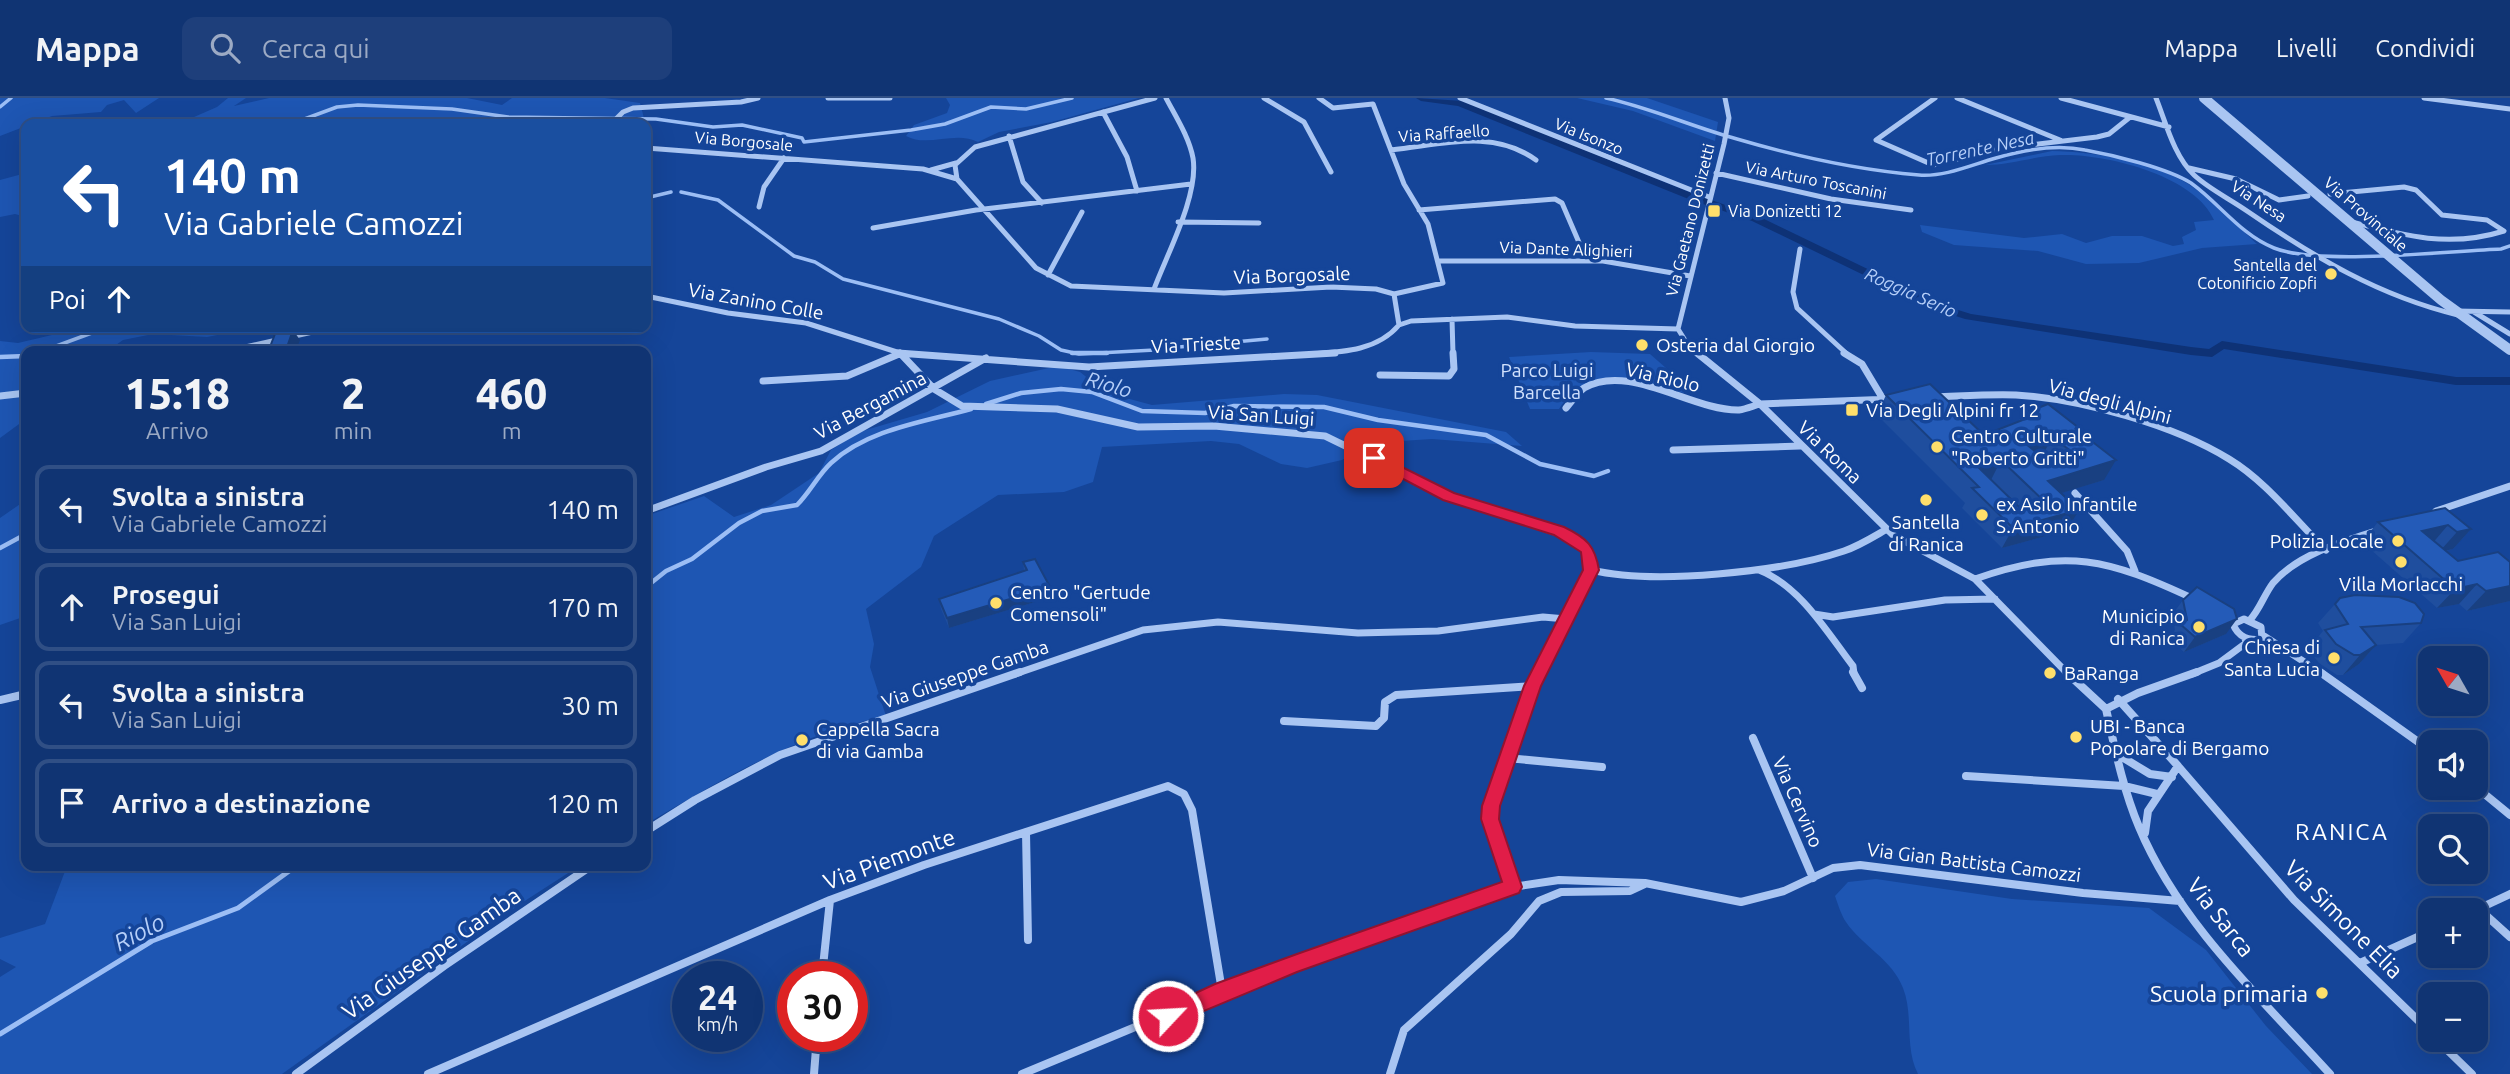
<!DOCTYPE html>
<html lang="it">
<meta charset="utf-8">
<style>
:root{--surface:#103473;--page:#1e3f7b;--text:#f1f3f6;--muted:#9caac4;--line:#304f85}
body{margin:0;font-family:Ubuntu,sans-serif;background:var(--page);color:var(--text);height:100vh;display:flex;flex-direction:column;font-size:26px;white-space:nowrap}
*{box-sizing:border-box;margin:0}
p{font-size:23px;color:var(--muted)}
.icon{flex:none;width:38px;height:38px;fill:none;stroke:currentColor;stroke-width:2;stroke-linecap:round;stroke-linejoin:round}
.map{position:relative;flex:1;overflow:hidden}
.side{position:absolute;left:21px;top:248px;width:630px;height:525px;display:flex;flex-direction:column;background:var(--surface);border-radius:14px;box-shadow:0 7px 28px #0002,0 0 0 2px var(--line)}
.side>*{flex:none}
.top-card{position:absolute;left:21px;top:21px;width:630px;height:214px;border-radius:14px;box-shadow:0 7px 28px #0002,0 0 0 2px var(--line);background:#1a4fa0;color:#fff;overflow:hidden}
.needle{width:46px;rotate:309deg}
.buttons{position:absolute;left:2418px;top:548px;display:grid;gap:14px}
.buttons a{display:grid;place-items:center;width:70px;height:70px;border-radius:14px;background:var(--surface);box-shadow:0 7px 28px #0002,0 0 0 2px var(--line);font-size:35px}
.speed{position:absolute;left:672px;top:863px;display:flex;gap:14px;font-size:35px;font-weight:700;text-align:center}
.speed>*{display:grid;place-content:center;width:91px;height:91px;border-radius:50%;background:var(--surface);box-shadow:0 7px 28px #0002,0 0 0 2px var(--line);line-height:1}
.speed small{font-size:18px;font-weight:400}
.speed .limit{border:10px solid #d22;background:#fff;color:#111}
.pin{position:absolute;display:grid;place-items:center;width:60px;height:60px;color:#fff;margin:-30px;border-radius:14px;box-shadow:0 4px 10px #0006}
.me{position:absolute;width:77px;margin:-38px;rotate:65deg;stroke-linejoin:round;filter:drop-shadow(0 0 5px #0008)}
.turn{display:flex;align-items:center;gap:24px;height:147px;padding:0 28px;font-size:32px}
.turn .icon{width:91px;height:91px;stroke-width:2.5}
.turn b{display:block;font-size:49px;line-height:60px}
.then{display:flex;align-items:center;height:66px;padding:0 28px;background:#0003;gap:14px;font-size:26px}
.eta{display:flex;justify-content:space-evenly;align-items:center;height:119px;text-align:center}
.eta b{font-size:42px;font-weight:800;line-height:49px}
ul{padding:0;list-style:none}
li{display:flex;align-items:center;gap:21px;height:88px;margin:0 14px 10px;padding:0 14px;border:4px solid var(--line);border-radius:14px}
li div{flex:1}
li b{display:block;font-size:26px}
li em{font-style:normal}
header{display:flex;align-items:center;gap:42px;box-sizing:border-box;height:98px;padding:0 35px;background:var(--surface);border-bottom:2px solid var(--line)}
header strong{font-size:33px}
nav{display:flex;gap:38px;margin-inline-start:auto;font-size:24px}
.search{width:490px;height:63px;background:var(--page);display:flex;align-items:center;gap:18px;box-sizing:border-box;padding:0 24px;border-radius:14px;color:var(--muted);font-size:26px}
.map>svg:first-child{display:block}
.green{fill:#1e56b3}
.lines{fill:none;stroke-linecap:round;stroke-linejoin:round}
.stream-far2{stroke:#9cbef5;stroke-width:3.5}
.stream-far1{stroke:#9cbef5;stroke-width:4.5}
.stream{stroke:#9cbef5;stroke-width:5}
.canal{fill:#0e3276;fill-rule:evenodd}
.minor-far2{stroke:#a9c5f2;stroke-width:5}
.minor-far1{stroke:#a9c5f2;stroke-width:7}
.minor{stroke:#a9c5f2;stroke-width:8}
.tertiary{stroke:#a9c5f2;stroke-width:10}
.wall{fill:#1f4e9e}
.shaded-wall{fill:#194081}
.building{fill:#245bb8;stroke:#194081;stroke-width:2;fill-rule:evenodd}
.route{fill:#e11d48;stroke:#92132f;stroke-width:2}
.poi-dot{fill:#ffdf6b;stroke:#154599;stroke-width:2.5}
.labels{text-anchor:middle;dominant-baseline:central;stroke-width:7;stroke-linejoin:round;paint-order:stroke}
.far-street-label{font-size:16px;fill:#fff;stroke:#154599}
.far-poi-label{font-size:16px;fill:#fff;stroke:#154599;text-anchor:start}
.far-water-label{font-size:18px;font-style:italic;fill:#b6cff9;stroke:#154599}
.street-label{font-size:19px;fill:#fff;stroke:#154599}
.poi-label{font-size:19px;fill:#fff;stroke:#154599;text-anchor:start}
.park-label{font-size:19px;fill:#d1e1fd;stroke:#154599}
.water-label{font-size:21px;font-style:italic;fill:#b6cff9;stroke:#154599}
.quarter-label{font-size:23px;letter-spacing:2px;fill:#fff;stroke:#154599}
.near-street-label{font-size:23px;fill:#fff;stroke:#154599}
.near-poi-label{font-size:23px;fill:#fff;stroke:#154599;text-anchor:end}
.near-water-label{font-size:24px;font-style:italic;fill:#b6cff9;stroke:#154599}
</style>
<header>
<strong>Mappa</strong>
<div class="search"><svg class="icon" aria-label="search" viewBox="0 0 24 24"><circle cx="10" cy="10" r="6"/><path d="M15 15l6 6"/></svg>Cerca qui</div>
<nav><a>Mappa</a><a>Livelli</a><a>Condividi</a></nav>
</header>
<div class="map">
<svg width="2510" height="976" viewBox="0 0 2510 976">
<rect width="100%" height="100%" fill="#154599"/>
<path class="green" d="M0,0H159L136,15L124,2L107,7L101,14L52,18L0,38Z
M228,0H246L234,8L269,0H467L502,7L512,0H605L640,5L645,24C598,29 554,16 507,26H178L217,9Z
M946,0H1139L1052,24L999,34L978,44C955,32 928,50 906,38L914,27L947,15L950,7Z
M1577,0H1647L1718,24L1715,43L1633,13Z
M2052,53C2096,54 2144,62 2183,83C2201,92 2241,131 2257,146L2202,150L2139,165L2086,166L2038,153L1954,147L1922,134L1920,127L2024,140L2062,136L2086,145L2112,138H2142L2173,148L2184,146L2182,139L2196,132L2194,124L2214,122C2196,78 2105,55 2060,57C2035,58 2010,67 1985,67Z
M26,75V119L15,116L0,119V82Z
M86,229H258L207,239L153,236L123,242L106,254H26V321L0,340V243L18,245Z
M1591,254L1650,256L1690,291L1684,295C1645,284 1585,270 1559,311H1530L1509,259Z
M1058,268L1080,274L1099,289L1126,300L1152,307L1284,296L1317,297L1506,334L1522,348L1432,341L1370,345L1342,362L1307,370L1281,366L1239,346L1211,343L1102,349L1093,384L1064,394L998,397L934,438L921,469L866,511L874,546L870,569L886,618C795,637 725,680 646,726V418L704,398L734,419L771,407L819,375L831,352L859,334L927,314L990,283Z
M26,402V518L0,527V420Z
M67,768H579L520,806L282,976H0V879L16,869L0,861V840L45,826Z
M1876,781L2012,801L2149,810L2206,852L2266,928L2312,976H1918C1904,949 1914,918 1903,890C1892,861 1862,848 1846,824C1841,817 1838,806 1835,798L1848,784Z"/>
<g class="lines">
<path class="stream-far2" d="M1606,0C1651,10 1693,29 1737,41C1795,58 1858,72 1919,77C1945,79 1971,67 1996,60C2023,52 2057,46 2085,52C2113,57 2167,70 2191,85C2219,105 2241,137 2274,150C2319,168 2448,153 2501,151L2510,148
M0,9L11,0
M291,26L337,9L358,7L452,11L508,19L656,21L713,29L742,27L802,40L804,44L911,32L945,26L991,9L1026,11L1072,0
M681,94L718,102L794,158L815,164L843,181L999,221L1039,238L1061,252L1079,256L1155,252
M646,100L671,94
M1168,250L1267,241
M40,254L108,229"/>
<path class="stream-far1" d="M1072,255H1107
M0,259L26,258
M986,306L1021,295L1061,291L1092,294L1142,313L1205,315L1234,308L1324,309L1378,322L1486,337L1540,366L1594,378L1608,373
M0,450L26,436
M646,489L666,473L692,461L739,425L762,413L797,407C810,394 818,377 831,365C868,331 924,324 971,311"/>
<path class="stream" d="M0,936L152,843L238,810L296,768"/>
<path class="canal" d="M1416,0L1463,3L1694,96L1760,119L1942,207L1971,216L2191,249L2209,251L2222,243L2456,279H2510V287H2456L2224,251L2212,259L2191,257L1965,221L1934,211L1752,123L1686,100L1458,8L1421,3Z"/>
<path class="minor-far2" d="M828,0H890
M1264,0L1304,24L1331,74
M1319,0L1333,10L1373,6L1404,86L1428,126L1443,185L1394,196
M1460,0L1709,99
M1935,0L1876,42L1933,67L1997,51L2097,39L2109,36L2129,20
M1957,0L2060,42
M2061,0L2169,29
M2156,0C2166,25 2174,58 2194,77C2209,91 2230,101 2247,113C2314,159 2379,198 2458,217
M2424,0L2510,11
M1103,14L1127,59L1137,93
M611,26L623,14L633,10L741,4L758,0
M1009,38L1023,84L1042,105
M646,50L923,71L957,81L1036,170L1071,188L1224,195L1331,189L1376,191L1394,196
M1391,52C1441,47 1492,30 1536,62
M2189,70L2236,81L2279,102L2308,98
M931,72L956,65
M1716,75L1831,101L1911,112
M957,81L955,67L975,49L1155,0
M2330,96L2404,89L2416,92L2442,117L2487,122L2504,133C2450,150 2405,138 2352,124
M759,109L764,89L784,60
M1419,112L1555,101L1562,105L1587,163
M1178,124L1259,125
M873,130L976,112L1191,86
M1800,151L1793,194L1797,210L1847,256
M1440,163H1603L1690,178
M1048,177L1082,114
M1154,191C1167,156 1199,97 1193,60C1189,39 1176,19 1166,0
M1394,196L1399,227
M646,198L728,215L806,225L900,255L917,256
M2456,213L2510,214
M2474,214L2510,236
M1452,221L1453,256
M1399,227L1411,223L1507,219L1575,228L1678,231
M1678,231L1688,247L1699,256
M1678,231L1724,46L1729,20L1725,0
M223,254L335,229
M1310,256C1342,254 1377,253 1399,227"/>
<path class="minor-far1" d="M898,255L1089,269L1335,255
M900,255L934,291L962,308L1057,311L1138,329L1214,328L1325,338L1448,398L1575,441L1588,452L1591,472
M1697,255L1760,306L1893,437L1975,481L2068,576
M1844,255L1862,266L1883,301
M1380,277L1449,278L1454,271L1453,255
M763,283L847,278L899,256
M0,298L26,295
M1936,299C1963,298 1989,296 2016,297C2081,301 2174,327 2229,361C2267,384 2295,422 2326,452
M1566,310C1571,304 1578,294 1584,290C1629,264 1692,313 1739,312C1746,311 1753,308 1760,306L1893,301
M1673,352L1800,348
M2075,395L2127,453L2135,473
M646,413L766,369L821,353L986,260
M2436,413L2510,388
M1759,472C1800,488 1827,534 1853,568L1854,576
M1975,481C2067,449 2108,461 2194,501
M1814,516L1833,519L1945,502L1995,501
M2244,521L2261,529L2262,541C2249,543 2238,539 2233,526Z
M2250,522C2260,511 2264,497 2273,485C2298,456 2344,443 2379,432
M2264,538L2323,576
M1015,576L1143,532L1218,524L1358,535L1438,533L1543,519L1566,521
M1539,576L1591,472C1654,487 1782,474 1844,453C1859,448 1873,439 1887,431
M2192,576L2219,565L2246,545L2245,540"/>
<path class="minor" d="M1853,574L1862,590
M2066,574L2106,611
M2320,574L2431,653
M2118,601L2178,668L2148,713L2145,735
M0,602L26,596
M2106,611C2115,651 2123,691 2139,729C2179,825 2261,900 2330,976
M2106,611L2138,595L2197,574
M1284,623L1376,628L1384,620L1385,604L1396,597L1533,588
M1753,640L1813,780
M2117,656L2150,676L2172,679
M1507,660L1602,669
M2178,668L2294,802L2431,935
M1966,678L2124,688L2157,696
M2476,689L2510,717
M646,733L695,702L780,657L1020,574
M1026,734L1028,842
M1513,789L1490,721L1491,708L1540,574
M2479,811L2510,839
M2476,812L2510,796
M2360,865L2431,833
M822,878L830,802
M2437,942L2472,976
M296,976L444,868L591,768
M428,976L830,802L924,767L1168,688L1184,696L1192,712L1222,893
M814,976L817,938
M1022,976L1222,893L1513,789L1559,782L1645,785L1741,804L1784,793L1833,770L1860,767L2083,795L2180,803
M1390,976L1404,932L1511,836L1539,803L1561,794L1630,793L1645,786"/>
<path class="tertiary" d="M2204,0L2441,202L2510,252"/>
</g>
<path class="wall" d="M1886,297L1984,337L2018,324L2023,316L2078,333L2104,382L2061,395L2067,432L2002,450L1962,410L1965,405L1877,317Z
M2445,410L2471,431L2453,451L2446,453L2510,503L2467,513L2459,506L2437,510L2362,444L2378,424Z
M1023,464L1050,489L1051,499L949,530L941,511L939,501L1024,473Z
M2183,502L2226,536L2184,554L2169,541L2175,532L2172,517Z
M2335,506L2421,525L2403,545L2376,547L2359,566L2343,577H2337L2319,565L2308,551L2323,533L2318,525Z"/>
<path class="shaded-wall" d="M293,232L300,242L295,254H272Z
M2052,339L2042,359L2026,346Z
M2001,362L1991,382L1978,369Z
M2116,362L2104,382L2042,401L2048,383Z
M2079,412L2067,432L2002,450L2013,430Z
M2448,427L2431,447L2422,433Z
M2471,431L2453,451L2439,454L2457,434Z
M2477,486L2459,506L2437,510L2455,491Z
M2510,488V503L2467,513L2486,493Z
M1050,489L1051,499L949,530L947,520Z
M2237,521L2226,536L2184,554L2195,539Z
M2376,547L2359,566L2343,577L2360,557Z"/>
<path class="building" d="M293,232L286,252L268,254L275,236Z
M1930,286L1984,337L2028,320L2023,316L2048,306L2079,330L2076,331L2116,362L2048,383L2079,412L2013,430L1972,390L1979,389L1886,297ZM2052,339L2075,356L2048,364L2026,346ZM2001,362L2045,404L2021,411L1978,369Z
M2445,410L2471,431L2457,434L2448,427L2422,433L2458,463L2498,454L2510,464V488L2486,493L2477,486L2455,491L2378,424Z
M1035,461L1050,489L947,520L939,501L1027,472L1023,464Z
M2197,489L2234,511L2237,521L2195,539L2180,526L2187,522L2183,502Z
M2355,497L2399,499L2415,505L2424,516L2421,525L2361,529L2376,547L2360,557H2354L2336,546L2325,532L2348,526L2335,506L2340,500Z"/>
<path class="route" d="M1374,355L1454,395L1564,429C1587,440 1595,448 1599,472L1541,588L1500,708L1499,721L1522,789L1519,795L1297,874L1168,928L1161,925L1158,918L1161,911L1215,886L1297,856L1502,784L1481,721L1482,708L1524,588L1583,472L1581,454L1554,437L1443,402L1369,363L1367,360Z"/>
<g class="poi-dot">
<rect x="1707" y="106" width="14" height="14" rx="3.5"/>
<circle cx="2331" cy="176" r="7"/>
<circle cx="1642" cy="247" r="7"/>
<rect x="1845" y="305" width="14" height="14" rx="3.5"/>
<circle cx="1937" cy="349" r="7"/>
<circle cx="1926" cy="402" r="7"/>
<circle cx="1982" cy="417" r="7"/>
<circle cx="2398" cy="443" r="7"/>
<circle cx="2401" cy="464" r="7"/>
<circle cx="996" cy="505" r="7"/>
<circle cx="2199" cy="529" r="7"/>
<circle cx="2334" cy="560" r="7"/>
<circle cx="2050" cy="575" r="7"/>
<circle cx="2076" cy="639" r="7"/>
<circle cx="802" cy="642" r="7"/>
<circle cx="2322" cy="895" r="7"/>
</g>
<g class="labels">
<g class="far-street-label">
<text transform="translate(1444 35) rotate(-4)">Via Raffaello</text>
<text transform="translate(1589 38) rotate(22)">Via Isonzo</text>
<text transform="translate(744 43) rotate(5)">Via Borgosale</text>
<text transform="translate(1816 82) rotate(11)">Via Arturo Toscanini</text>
<text transform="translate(2259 103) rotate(33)">Via Nesa</text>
<text transform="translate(2366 116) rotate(41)">Via Provinciale</text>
<text transform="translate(1690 122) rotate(-76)">Via Gaetano Donizetti</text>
<text transform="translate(1566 151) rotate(2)">Via Dante Alighieri</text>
</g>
<g class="far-poi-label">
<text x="1728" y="113">Via Donizetti 12</text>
<text x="2317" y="167" text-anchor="end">Santella del<tspan x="2317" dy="18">Cotonificio Zopfi</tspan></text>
</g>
<g class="far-water-label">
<text transform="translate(1980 50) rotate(-12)">Torrente Nesa</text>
<text transform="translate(1911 194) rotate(24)">Roggia Serio</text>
</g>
<g class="street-label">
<text transform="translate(1292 177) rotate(-2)">Via Borgosale</text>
<text transform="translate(756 203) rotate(10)">Via Zanino Colle</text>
<text transform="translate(1196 246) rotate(-3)">Via Trieste</text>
<text transform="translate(1663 279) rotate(13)">Via Riolo</text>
<text transform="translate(2110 303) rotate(15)">Via degli Alpini</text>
<text transform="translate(870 307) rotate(-28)">Via Bergamina</text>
<text transform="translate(1261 317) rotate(4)">Via San Luigi</text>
<text transform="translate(1830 354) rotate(44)">Via Roma</text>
<text transform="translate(965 576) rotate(-19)">Via Giuseppe Gamba</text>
<text transform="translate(1798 704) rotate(66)">Via Cervino</text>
<text transform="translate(1974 764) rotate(7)">Via Gian Battista Camozzi</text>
</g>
<g class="poi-label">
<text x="1656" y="247">Osteria dal Giorgio</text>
<text x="1866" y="312">Via Degli Alpini fr 12</text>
<text x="1951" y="338">Centro Culturale<tspan x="1951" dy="22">"Roberto Gritti"</tspan></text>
<text x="1996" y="406">ex Asilo Infantile<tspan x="1996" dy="22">S.Antonio</tspan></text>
<text x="1926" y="424" text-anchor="middle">Santella<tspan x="1926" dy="22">di Ranica</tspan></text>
<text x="2384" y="443" text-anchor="end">Polizia Locale</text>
<text x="2401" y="486" text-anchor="middle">Villa Morlacchi</text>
<text x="1010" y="494">Centro "Gertude<tspan x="1010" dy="22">Comensoli"</tspan></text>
<text x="2185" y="518" text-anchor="end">Municipio<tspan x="2185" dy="22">di Ranica</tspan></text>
<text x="2320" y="549" text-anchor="end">Chiesa di<tspan x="2320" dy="22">Santa Lucia</tspan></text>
<text x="2064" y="575">BaRanga</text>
<text x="2090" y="628">UBI - Banca<tspan x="2090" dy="22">Popolare di Bergamo</tspan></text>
<text x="816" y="631">Cappella Sacra<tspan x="816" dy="22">di via Gamba</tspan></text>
</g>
<g class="park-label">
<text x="1547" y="272">Parco Luigi<tspan x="1547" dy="22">Barcella</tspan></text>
</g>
<g class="water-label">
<text transform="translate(1109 286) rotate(16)">Riolo</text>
</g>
<g class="quarter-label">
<text x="2342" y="733">RANICA</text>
</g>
<g class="near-street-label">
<text transform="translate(889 761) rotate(-20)">Via Piemonte</text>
<text transform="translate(2221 819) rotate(52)">Via Sarca</text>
<text transform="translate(2344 821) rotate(45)">Via Simone Elia</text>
<text transform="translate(431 855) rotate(-35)">Via Giuseppe Gamba</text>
</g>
<g class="near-poi-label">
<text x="2308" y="895">Scuola primaria</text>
</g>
<g class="near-water-label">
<text transform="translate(139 834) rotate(-27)">Riolo</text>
</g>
</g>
</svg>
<div class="buttons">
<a><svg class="needle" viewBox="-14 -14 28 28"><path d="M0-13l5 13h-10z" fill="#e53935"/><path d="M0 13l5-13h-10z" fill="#9caac4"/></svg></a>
<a><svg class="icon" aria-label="sound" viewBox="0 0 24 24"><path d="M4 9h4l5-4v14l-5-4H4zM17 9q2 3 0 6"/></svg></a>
<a><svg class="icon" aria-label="search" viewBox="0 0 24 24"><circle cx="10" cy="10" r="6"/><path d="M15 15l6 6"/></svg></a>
<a>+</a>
<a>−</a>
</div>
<div class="speed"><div>24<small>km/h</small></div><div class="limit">30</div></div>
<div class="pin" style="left:1374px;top:360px;background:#d93025"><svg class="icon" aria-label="arrive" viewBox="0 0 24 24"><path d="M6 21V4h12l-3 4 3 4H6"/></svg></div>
<svg class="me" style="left:1168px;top:918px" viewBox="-20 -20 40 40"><circle r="17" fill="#e11d48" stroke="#fff" stroke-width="3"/><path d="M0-11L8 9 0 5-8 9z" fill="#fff"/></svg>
<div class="top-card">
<div class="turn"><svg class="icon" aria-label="left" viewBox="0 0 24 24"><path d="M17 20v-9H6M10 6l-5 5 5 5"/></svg><div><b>140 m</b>Via Gabriele Camozzi</div></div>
<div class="then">Poi<svg class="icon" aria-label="ahead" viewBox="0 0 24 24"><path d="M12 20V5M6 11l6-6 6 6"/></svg></div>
</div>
<section class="side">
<div class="eta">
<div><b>15:18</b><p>Arrivo</p></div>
<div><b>2</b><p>min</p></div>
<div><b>460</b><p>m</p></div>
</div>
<ul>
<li><svg class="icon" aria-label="left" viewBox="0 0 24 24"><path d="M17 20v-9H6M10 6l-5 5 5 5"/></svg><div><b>Svolta a sinistra</b><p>Via Gabriele Camozzi</p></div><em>140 m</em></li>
<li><svg class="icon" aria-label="ahead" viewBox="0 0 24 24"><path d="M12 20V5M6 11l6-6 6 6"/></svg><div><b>Prosegui</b><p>Via San Luigi</p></div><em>170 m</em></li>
<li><svg class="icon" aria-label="left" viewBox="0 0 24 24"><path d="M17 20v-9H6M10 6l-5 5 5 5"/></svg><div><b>Svolta a sinistra</b><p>Via San Luigi</p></div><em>30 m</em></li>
<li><svg class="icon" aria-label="arrive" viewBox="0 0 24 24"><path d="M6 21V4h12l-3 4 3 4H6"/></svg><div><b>Arrivo a destinazione</b></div><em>120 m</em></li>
</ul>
</section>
</div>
